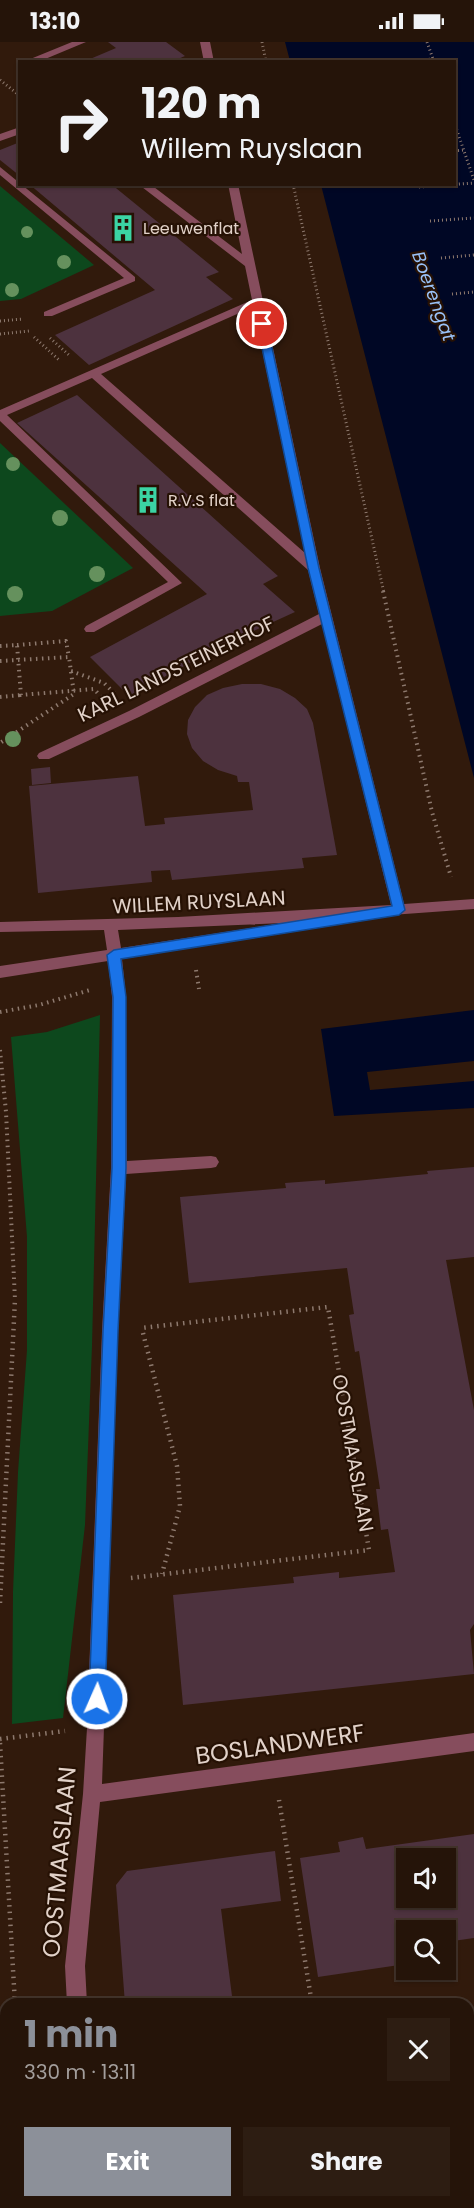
<!DOCTYPE html>
<meta charset="utf-8">
<style>
:root{--surface:#251409;--page:#2d1d12;--text:#f1f3f6;--muted:#a39e9c;--line:#42332a;--accent:#8c9099}
body{margin:0;font-family:Poppins,sans-serif;background:var(--page);color:var(--text);height:100vh;display:flex;flex-direction:column;font-size:22px;white-space:nowrap}
*{box-sizing:border-box;margin:0}
p{font-size:20px;color:var(--muted)}
.icon{flex:none;width:33px;height:33px;fill:none;stroke:currentColor;stroke-width:2;stroke-linecap:round;stroke-linejoin:round}
.map{position:relative;flex:1;overflow:hidden}
.drawer{position:absolute;left:0px;top:1956px;width:474px;height:210px;display:flex;flex-direction:column;background:var(--surface);border-radius:18px 18px 0 0;box-shadow:0 2px 4px #0004,0 0 0 2px var(--line)}
.drawer>*{flex:none}
.banner{position:absolute;left:18px;top:18px;width:438px;height:126px;border-radius:0px;box-shadow:0 2px 4px #0004,0 0 0 2px var(--line);background:#251409;color:var(--text);overflow:hidden}
.tools{position:absolute;left:396px;top:1806px;display:grid;gap:12px}
.tools a{display:grid;place-items:center;width:60px;height:60px;border-radius:0px;background:var(--surface);box-shadow:0 2px 4px #0004,0 0 0 2px var(--line);font-size:30px}
.pin{position:absolute;display:grid;place-items:center;width:51px;height:51px;color:#fff;margin:-26px;border:3px solid #fff;border-radius:50%;box-shadow:0 2px 6px #0007}
.me{position:absolute;width:66px;margin:-33px;rotate:2deg;stroke-linejoin:round;filter:drop-shadow(0 0 4px #0008)}
.turn{display:flex;align-items:center;gap:21px;height:126px;padding:0 24px;font-size:27px}
.turn .icon{width:78px;height:78px;stroke-width:2.5}
.turn b{display:block;font-size:42px;line-height:51px}
.round{display:grid;place-items:center;flex:none;width:63px;height:63px;border-radius:0px;background:var(--page)}
.head{display:flex;align-items:center;justify-content:space-between;height:102px;padding:0 24px}
h1{font-size:36px;font-weight:700;line-height:45px;color:var(--accent)}
.button{display:flex;gap:12px;margin-top:auto;padding:12px 24px}
.button a{flex:1;height:69px;border-radius:0px;background:var(--accent);color:#fff;font-size:24px;font-weight:700;line-height:69px;text-align:center}
.button a+a{background:var(--page);color:var(--text)}
.status{display:flex;justify-content:space-between;align-items:center;height:42px;padding:0 30px;background:var(--surface);direction:ltr}
.status svg{height:16px;fill:currentColor}
.map>svg:first-child{display:block}
.green{fill:#0d481d}
.water{fill:#000725}
.building{fill:#4d323e;fill-rule:evenodd}
.lines{fill:none;stroke-linecap:round;stroke-linejoin:round}
.path-far2{stroke:#8d796e;stroke-width:3;stroke-dasharray:1 3;stroke-linecap:butt}
.path-far1{stroke:#8d796e;stroke-width:4;stroke-dasharray:1.5 4.5;stroke-linecap:butt}
.path{stroke:#8d796e;stroke-width:4.5;stroke-dasharray:1.5 5;stroke-linecap:butt}
.minor{fill:#864d5d;fill-rule:evenodd}
.tree{fill:#65915d}
.route{fill:#1a73e8;stroke:#114b97;stroke-width:1.5}
.labels{text-anchor:middle;dominant-baseline:central;stroke-width:4.5;stroke-linejoin:round;paint-order:stroke}
.far-poi-label{font-size:16px;fill:#e2d2c9;stroke:#261104;text-anchor:start}
.far-water-label{font-size:18px;font-style:italic;fill:#99c1f7;stroke:#261104}
.street-label{font-size:20px;fill:#e2d2c9;stroke:#261104}
.near-street-label{font-size:24px;fill:#e2d2c9;stroke:#261104}
</style>
<div class="status"><b>13:10</b><svg viewBox="0 0 49 12"><path d="M0 12V9h3v3zM5 12V6h3v6zM10 12V3h3v9zM15 12V0h3v12zM26 1h20v11H26zM47 4h2v5h-2z"/></svg></div>
<div class="map">
<svg width="474" height="2166" viewBox="0 0 474 2166">
<rect width="100%" height="100%" fill="#311a0c"/>
<path class="green" d="M0,144L94,223L21,257L0,259Z
M0,401L133,526L52,569L0,574Z
M100,973L92,1304L85,1483L63,1676L12,1682L13,1550L18,1430L27,1308V1195L11,995L47,990Z
M0,2019L6,2117V2160H9V2166H0Z"/>
<path class="water" d="M285,0H474V736L321,143L454,142V20L290,19Z
M474,968V1019L367,1030L370,1048L474,1039V1066L334,1074L321,987Z"/>
<path class="building" d="M108,0H166L185,14L171,20H83L116,6Z
M20,100V134L0,118V108Z
M29,142H111L219,230L206,235L233,257L89,323L55,293L155,248Z
M77,353L278,534L263,542L295,570L223,603L129,654L90,615L207,552L17,381Z
M242,642H261L280,647L295,656L307,667L313,681L337,813L302,816L304,826L172,838L170,828L151,829L152,840L38,851L29,744L138,734L145,784L165,782L164,776L253,768L249,740H238L237,734L218,728L203,719L192,706L187,692L188,678L195,665L207,653L223,646Z
M50,725L51,741L32,743L31,727Z
M474,1125V1215L446,1218L474,1368V1582L470,1588L474,1632L183,1663L173,1553L294,1541L293,1535L339,1530V1536L395,1530L388,1487L381,1488L376,1447H380L359,1309L355,1310L349,1273L354,1272L347,1226L189,1241L180,1155L286,1146L285,1141L325,1138V1142L428,1132L427,1129Z
M474,1792V1896L446,1900V1888H406V1922L318,1935L300,1816L340,1810L338,1800L363,1795L366,1807ZM406,1816H446V1856H406Z
M275,1809L281,1859L221,1867L233,1962H125L116,1843L127,1829Z
M468,2149L472,2166H370L401,2160H468Z
M143,2160H257V2166H143Z"/>
<g class="lines">
<path class="path-far2" d="M262,0L266,20
M427,0L434,20
M393,20L433,17
M0,38L20,54
M454,80L474,138
M454,109L464,108
M293,142L384,551
M419,145L474,141
M430,179L474,176
M441,216L474,213
M452,252L474,250
M0,279L23,277
M0,292L29,289
M34,295L59,318
M50,296L69,313"/>
<path class="path-far1" d="M383,549L432,770L451,835
M17,603L66,599L69,615
M0,604L17,603L21,653L94,647L103,657
M0,619L69,615L74,652L0,701
M71,629L104,641L114,651
M0,655L21,653
M196,928L199,947
M0,970L39,963L90,948
M0,1008L6,1070L15,1258"/>
<path class="path" d="M143,1291L177,1424L180,1464L162,1532
M131,1536L369,1508L328,1265L141,1286
M0,1561L15,1257
M0,1697L65,1689
M0,1701L15,1962
M279,1758L312,1962
M28,2160V2166
M344,2160L345,2166"/>
<path class="minor" d="M72,0H86L38,20H23Z
M200,0H210L214,20H204Z
M20,85V92L0,99V92Z
M0,125L135,235V239L52,274H44V270L124,236L0,133Z
M138,142H150L242,212L228,142H238L320,526L404,862L474,857V867L322,878L321,885L316,886L122,917L126,955L127,1119L211,1114L216,1115L219,1120L216,1125L211,1126L126,1132L118,1289L102,1742L474,1691V1709L100,1760L85,1924L87,1962H67L65,1924L83,1752L87,1686L102,1289L111,1126L112,955L108,919L0,936V924L107,908L104,888L0,890V880L178,875L391,863L322,582L139,675L49,717H39L37,714L39,711L129,669L319,572L308,528L92,336L7,373L182,541L94,590H86L84,587L86,584L168,540L0,379V368L252,258L245,224ZM253,265L305,511L101,332ZM283,881L121,906L118,888Z
M81,2160H101V2166H81Z"/>
</g>
<g class="tree">
<circle cx="27" cy="190" r="6"/>
<circle cx="64" cy="220" r="7"/>
<circle cx="12" cy="248" r="7"/>
<circle cx="13" cy="422" r="7"/>
<circle cx="60" cy="476" r="8"/>
<circle cx="97" cy="532" r="8"/>
<circle cx="15" cy="552" r="8"/>
<circle cx="13" cy="697" r="8"/>
</g>
<path class="route" d="M262,278L267,282L319,526L405,868L399,873L121,917L126,955V1126L118,1289L105,1657L103,1662L97,1665L92,1662L89,1657L103,1289L112,1126L113,955L107,913L114,908L392,864L308,526L257,282Z"/>
<defs>
<symbol id="building-bare" viewBox="-9 -9 18 18"><path d="M-4-6H4V6H1V3H-1V6H-4ZM-2.5-4.3h1.7v1.8h-1.7ZM.8-4.3h1.7v1.8H.8ZM-2.5-1h1.7V.8h-1.7ZM.8-1h1.7V.8H.8Z" fill="#3bd4a4" stroke="#261104" stroke-width="2.5" paint-order="stroke"/></symbol>
</defs>
<g fill-rule="evenodd">
<use href="#building-bare" x="104" y="167" width="38" height="38"/>
<use href="#building-bare" x="129" y="439" width="38" height="38"/>
</g>
<g class="labels">
<g class="far-poi-label">
<text x="143" y="186">Leeuwenflat</text>
<text x="168" y="458">R.V.S flat</text>
</g>
<g class="far-water-label">
<text transform="translate(434 254) rotate(70)">Boerengat</text>
</g>
<g class="street-label">
<text transform="translate(176 627) rotate(-26)">KARL LANDSTEINERHOF</text>
<text transform="translate(199 860) rotate(-3)">WILLEM RUYSLAAN</text>
<text transform="translate(353 1411) rotate(80)">OOSTMAASLAAN</text>
</g>
<g class="near-street-label">
<text transform="translate(280 1702) rotate(-8)">BOSLANDWERF</text>
<text transform="translate(59 1820) rotate(-85)">OOSTMAASLAAN</text>
</g>
</g>
</svg>
<div class="tools">
<a><svg class="icon" aria-label="sound" viewBox="0 0 24 24"><path d="M4 9h4l5-4v14l-5-4H4zM17 9q2 3 0 6"/></svg></a>
<a><svg class="icon" aria-label="search" viewBox="0 0 24 24"><circle cx="10" cy="10" r="6"/><path d="M15 15l6 6"/></svg></a>
</div>
<div class="pin" style="left:262px;top:282px;background:#d93025"><svg class="icon" aria-label="arrive" viewBox="0 0 24 24"><path d="M6 21V4h12l-3 4 3 4H6"/></svg></div>
<svg class="me" style="left:97px;top:1657px" viewBox="-20 -20 40 40"><circle r="17" fill="#1a73e8" stroke="#fff" stroke-width="3"/><path d="M0-11L8 9 0 5-8 9z" fill="#fff"/></svg>
<div class="banner">
<div class="turn"><svg class="icon" aria-label="right" viewBox="0 0 24 24"><path d="M7 20v-9h11M14 6l5 5-5 5"/></svg><div><b>120 m</b>Willem Ruyslaan</div></div>
</div>
<section class="drawer">
<div class="head"><div><h1>1 min</h1><p>330 m · 13:11</p></div><a class="round"><svg class="icon" aria-label="close" viewBox="0 0 24 24"><path d="M6 6l12 12M18 6L6 18"/></svg></a></div>
<div class="button"><a>Exit</a><a>Share</a></div>
</section>
</div>
